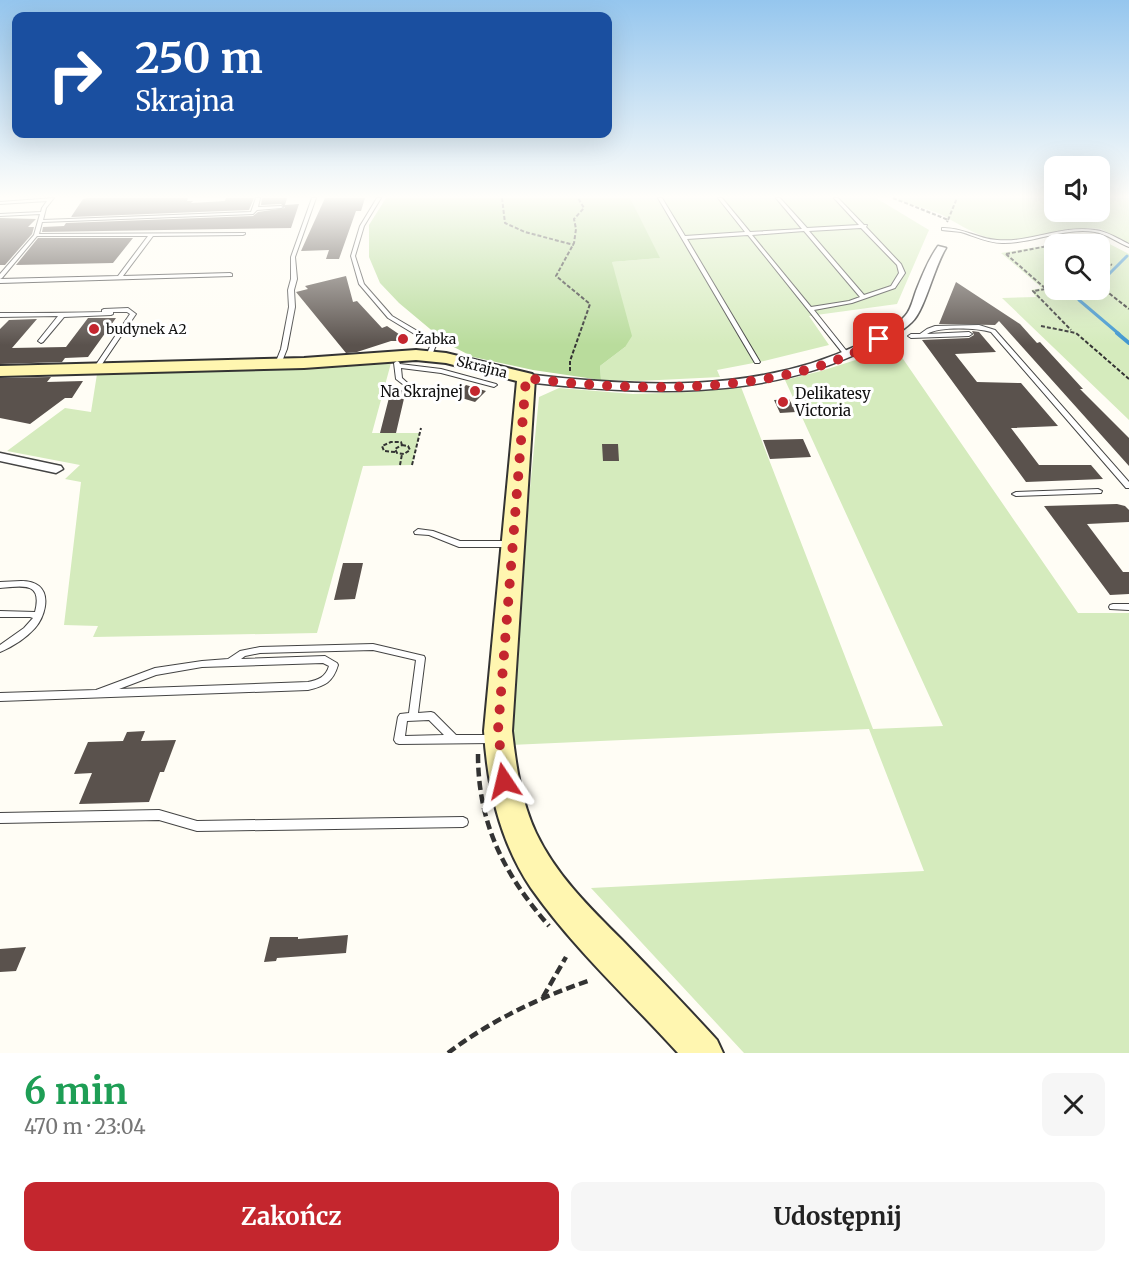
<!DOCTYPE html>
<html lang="pl">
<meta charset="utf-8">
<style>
:root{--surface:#fff;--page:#f6f6f6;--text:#222;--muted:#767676;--accent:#c4262e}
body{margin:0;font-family:Merriweather,serif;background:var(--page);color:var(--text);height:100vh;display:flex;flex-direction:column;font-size:22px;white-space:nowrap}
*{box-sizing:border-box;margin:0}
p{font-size:20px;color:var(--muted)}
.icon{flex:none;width:33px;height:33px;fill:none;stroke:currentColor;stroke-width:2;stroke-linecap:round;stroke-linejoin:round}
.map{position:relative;height:1053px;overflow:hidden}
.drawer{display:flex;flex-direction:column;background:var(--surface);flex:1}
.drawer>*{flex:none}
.banner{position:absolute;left:12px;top:12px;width:600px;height:126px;border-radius:12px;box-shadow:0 6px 24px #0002;background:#1a4fa0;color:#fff;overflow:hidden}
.tools{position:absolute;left:1044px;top:156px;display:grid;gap:12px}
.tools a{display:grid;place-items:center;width:66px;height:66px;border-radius:12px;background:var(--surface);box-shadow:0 6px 24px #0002;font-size:30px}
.pin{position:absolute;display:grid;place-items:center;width:51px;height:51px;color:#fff;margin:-26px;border-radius:12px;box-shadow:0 3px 9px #0006}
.me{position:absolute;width:66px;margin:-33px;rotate:350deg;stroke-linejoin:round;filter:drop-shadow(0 0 4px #0008)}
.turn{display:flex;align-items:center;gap:21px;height:126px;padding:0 24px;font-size:27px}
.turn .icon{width:78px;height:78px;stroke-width:2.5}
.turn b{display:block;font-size:42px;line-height:51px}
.round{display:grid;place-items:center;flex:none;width:63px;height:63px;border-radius:12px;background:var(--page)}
.overview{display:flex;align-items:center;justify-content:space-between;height:102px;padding:0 24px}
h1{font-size:36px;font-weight:700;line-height:45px;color:#1e9e55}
.button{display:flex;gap:12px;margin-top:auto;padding:12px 24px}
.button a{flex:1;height:69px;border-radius:12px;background:var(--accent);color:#fff;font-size:24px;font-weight:700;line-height:69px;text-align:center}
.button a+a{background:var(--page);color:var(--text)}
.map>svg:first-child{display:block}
.green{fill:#d5ebbd;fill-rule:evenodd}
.forest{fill:#b9dc9c}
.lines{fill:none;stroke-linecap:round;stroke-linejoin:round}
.stream-far1{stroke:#3f96cf;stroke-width:3}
.stream{stroke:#3f96cf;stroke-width:4}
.building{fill:#5a524d}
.lane-casing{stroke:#444;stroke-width:2}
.street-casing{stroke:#444;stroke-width:3}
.secondary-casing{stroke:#333;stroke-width:4}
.path-far1{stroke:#333;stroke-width:2;stroke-dasharray:4 2;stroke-linecap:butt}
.path{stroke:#333;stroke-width:4.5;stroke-dasharray:9 4.5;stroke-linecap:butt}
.lane{fill:#fff;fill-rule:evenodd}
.street{fill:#fff;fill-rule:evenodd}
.secondary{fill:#fff6b0;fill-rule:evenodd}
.route{stroke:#c4262e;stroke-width:10;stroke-dasharray:0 18}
.poi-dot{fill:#c4262e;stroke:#fff;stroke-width:2}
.labels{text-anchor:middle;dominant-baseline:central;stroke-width:6;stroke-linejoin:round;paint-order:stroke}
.far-poi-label{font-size:14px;fill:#111;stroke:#fff;text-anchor:start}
.far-street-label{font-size:14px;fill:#111;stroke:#fff}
.poi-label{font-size:15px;fill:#111;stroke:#fff;text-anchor:end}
</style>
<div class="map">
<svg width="1129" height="1053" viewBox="0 0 1129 1053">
<rect width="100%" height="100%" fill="#fffdf5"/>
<path class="green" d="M606,198H876L929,230L897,304L809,316L829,345L764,361L717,370L720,377L639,381L601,380L600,366L625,347L612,262L659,258Z
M897,198H1054V212H1100V198H1129V244L1101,229L1089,228C1061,232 1016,246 989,238C971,233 956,222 940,214C926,207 908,207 897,198Z
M1096,237L1129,254V420L1002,298L1036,297L1031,290L1042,288L1001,253ZM1054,244H1100V290H1054Z
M884,351L901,356L1078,613H1129V1053H744L591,888L924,871L869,729L510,745L518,611L539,397L559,388L633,394L693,392L741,387L873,729L943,726L785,380L821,371Z
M391,363L372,433H420L412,465L363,466L317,633L93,637L98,626L64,625L81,482L65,479L80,465L7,451L65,408L91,412L97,374L299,369Z"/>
<path class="forest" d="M386,198H630L660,258L612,262L632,336L625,347L600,366L601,380L533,370L473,357L448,344L399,303L380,283L369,257V225Z"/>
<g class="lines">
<path class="stream-far1" d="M1100,283L1127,256
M1092,290L1079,300L1119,334"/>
<path class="stream" d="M1117,333L1129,343"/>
</g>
<path class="building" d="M88,198H188L187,201H193L191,203L225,201L226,198H254L249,210L71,217L83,199Z
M262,198H287L285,205L299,204L291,228L42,232L43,227L64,226L66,223L253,216L258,212L285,208L281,204L261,205Z
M325,198H365L361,211H356L339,259H326L329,250L301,251Z
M0,218L36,219L28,227H34L32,234L5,265H0Z
M38,238H133L113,263L16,265Z
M346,276L353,302L357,301L382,328L387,326L409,341H391L357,352L346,353L296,292L308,289L305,286Z
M956,282L1020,324L1037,343L1040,342L1083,389H1080L1129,438V466L999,321L995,325L939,324Z
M88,318H116L88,357L65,358L62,362L0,364V329L9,320L37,319L12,348L66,347Z
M972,331L979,332L996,352L955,354L977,382L1021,383L1058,426L1011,428L1039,465H1091L1103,479L1026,482L922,340L969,338L974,335Z
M51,377L47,382L83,381L72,398H65L30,424L0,418V378Z
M466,385L486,391L475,402L455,396Z
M391,390H406L396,433H380Z
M789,399L796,412L780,413L774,400Z
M803,439L811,457L770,459L763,440Z
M602,444H618L619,461H603Z
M1117,504L1125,506L1129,510V522L1087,524L1123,572H1129V594L1110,595L1044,506Z
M343,563H363L355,599L334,600Z
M145,731L141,741L176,740L164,772H160L149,802L79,804L92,773L74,774L88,742L123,741L127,732Z
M348,935L346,953L277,958L276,961L264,962L270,937H298V939Z
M26,947L16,971L0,972V949Z"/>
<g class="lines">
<defs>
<path id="lane" d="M54,198L46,208L43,220L251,212L256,198H260L258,207L281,206L283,207L281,208L257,210L253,214L42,222L39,234L245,233V234L243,235L153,236L123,276L230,273L232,274V276L0,283V279L118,276L148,236H37L2,278L0,279V274L34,235L40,214L0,216V214L41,212L42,208L47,201L0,204V202Z
M312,198H316L295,257L297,279L294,290L295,307L287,349L281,364L278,366L275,364L281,349L289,307L288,290L291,279V257Z
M377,198H381L364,226L355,256L364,284L392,316L436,342L437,343L431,357L429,358L426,356L431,344L388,318L359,284L351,256L360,226Z
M658,198H662L685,236L745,232L718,198H722L750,232L802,229L776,198H780L807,228L859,225L834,198H838L864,225H867L866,227L901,264L905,273L895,288L852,303L814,310L849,354V356H845L748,235L687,239L760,362L759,363H755ZM861,228L897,265L899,273L891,286L864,295L809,231ZM804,231L860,297L849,301L811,307L752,235Z
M942,228C962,227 978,239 997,240C1030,243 1061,225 1095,230C1107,231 1118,239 1129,244V247C1118,243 1107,234 1095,232C1063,227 1033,244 1002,243C987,243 975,236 961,232C955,231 949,231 942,230Z
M128,308L136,314L98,370L96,371L93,369L130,314L127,312H113V314L111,315L64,317L43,342L41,343L38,341L58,316L0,317V313C34,313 68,313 102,312V310L104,309Z
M979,325L995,330L1129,482V488H1126L991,332C977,328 940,326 927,334L969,332L972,334L969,336L911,338L908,336L911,334H920L927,329L935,326Z
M397,361L399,362L400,364L441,369L496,384L497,385L494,387L441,373L401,368L402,378L412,387L409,389L396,379L394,363Z
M1098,489L1102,491L1101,493L1016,496L1012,494L1016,492Z
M418,529L433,531L460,541H510L514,544L510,547H459L429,535L415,534L414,532Z
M21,581C27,581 34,582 39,586C51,596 44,618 35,628C26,638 12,647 0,652V645L24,628L33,618L30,617H0V611L35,612C43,581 22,586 0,588V582Z
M1113,604H1129V610L1110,609L1109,607L1110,605Z
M373,644L424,656L425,658L418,713L431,712L434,713L456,735H494L497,736L499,739L497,742L494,743L399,744L396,743L394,740L398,717L400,714L409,713L416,660L373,650L260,653L245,656L241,659L325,656L337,663L338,665C333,682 325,686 308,690L0,701V693L96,690L155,668L202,661L228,659L240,651L260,647ZM323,663L329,666C326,677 318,680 308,682L119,689L156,675L202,667ZM429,720L444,735L405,736L407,721Z
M159,810L197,821L463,817L467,819L468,822L467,825L463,827L197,831L159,820L0,823V813Z"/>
<path id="street" d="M938,246L946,248C934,267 925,310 912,322C900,334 881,342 865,350C761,401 639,395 526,382L520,378L526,374C637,387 755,394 858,345C874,337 894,329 905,316C911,310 913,299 916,291C922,276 928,260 938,246Z
M0,453L61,466L63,469L56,473L0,461Z"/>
<path id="secondary" d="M416,350L446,353L532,374L535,378L512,731C516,766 521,801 536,833C556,875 590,908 622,940C654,973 686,1006 717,1040L723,1053H678C629,999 573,948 531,888C500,842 487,785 484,731L517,381L446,363L416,360L304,368L0,376V366L304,358Z"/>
</defs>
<use href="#lane" class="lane-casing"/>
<use href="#street" class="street-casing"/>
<use href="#secondary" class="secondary-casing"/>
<path class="path-far1" d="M502,198L505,223L525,232L574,245
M893,198L941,217L948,220L947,222
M948,220L957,198
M1047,246L1054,252
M1006,254L1046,289L1033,291L1071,330
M1006,254L1074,241L1079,244
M1100,259L1112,265
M1100,286L1129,309
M1041,326L1076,333L1129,379
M884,348L903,354
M570,371V361L590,304L556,276L574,243L576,229L574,219L584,208L578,198
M402,445L408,446L410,450L404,454L397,453L395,449Z
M395,452L384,451L382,446L391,442H401L402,445
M400,465L402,454
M412,465L421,428"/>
<path class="path" d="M478,754C478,824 504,874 549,926
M543,997L566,957
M448,1053C490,1021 538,998 588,981"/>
<use href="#lane" class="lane"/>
<use href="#street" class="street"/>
<use href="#secondary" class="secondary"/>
</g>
<linearGradient id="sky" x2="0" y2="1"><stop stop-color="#95c6ee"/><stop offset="0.57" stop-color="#fffefa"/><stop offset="1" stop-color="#fffefa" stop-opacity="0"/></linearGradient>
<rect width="1129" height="345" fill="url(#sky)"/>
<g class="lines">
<path class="route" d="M504,781L498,730L526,378C629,392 789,397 879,339"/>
</g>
<g class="poi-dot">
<circle cx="94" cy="329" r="6"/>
<circle cx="403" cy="339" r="6"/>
<circle cx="475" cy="391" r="6"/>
<circle cx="783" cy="402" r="6"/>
</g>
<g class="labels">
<g class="far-poi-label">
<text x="106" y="329">budynek A2</text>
<text x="415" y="339">Żabka</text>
</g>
<g class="far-street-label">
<text transform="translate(482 367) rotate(14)">Skrajna</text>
</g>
<g class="poi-label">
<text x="463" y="391">Na Skrajnej</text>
<text x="795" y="393" text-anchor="start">Delikatesy<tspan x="795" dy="17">Victoria</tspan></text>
</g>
</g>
</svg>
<div class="tools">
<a><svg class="icon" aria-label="sound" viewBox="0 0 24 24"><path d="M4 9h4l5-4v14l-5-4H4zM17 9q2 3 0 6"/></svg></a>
<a><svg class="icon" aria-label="search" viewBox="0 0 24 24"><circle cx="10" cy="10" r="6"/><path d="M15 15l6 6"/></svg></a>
</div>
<div class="pin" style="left:879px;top:339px;background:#d93025"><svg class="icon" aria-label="arrive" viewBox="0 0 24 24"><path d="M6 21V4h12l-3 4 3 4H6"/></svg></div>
<svg class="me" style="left:504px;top:781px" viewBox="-20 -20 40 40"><path d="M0-17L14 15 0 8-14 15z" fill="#c4262e" stroke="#fff" stroke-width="4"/></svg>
<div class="banner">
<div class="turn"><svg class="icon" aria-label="right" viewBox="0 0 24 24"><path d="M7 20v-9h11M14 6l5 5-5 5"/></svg><div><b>250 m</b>Skrajna</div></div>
</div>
</div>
<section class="drawer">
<div class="overview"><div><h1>6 min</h1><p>470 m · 23:04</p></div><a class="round"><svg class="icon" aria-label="close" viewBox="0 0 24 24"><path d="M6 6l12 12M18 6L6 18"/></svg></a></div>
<div class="button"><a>Zakończ</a><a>Udostępnij</a></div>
</section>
